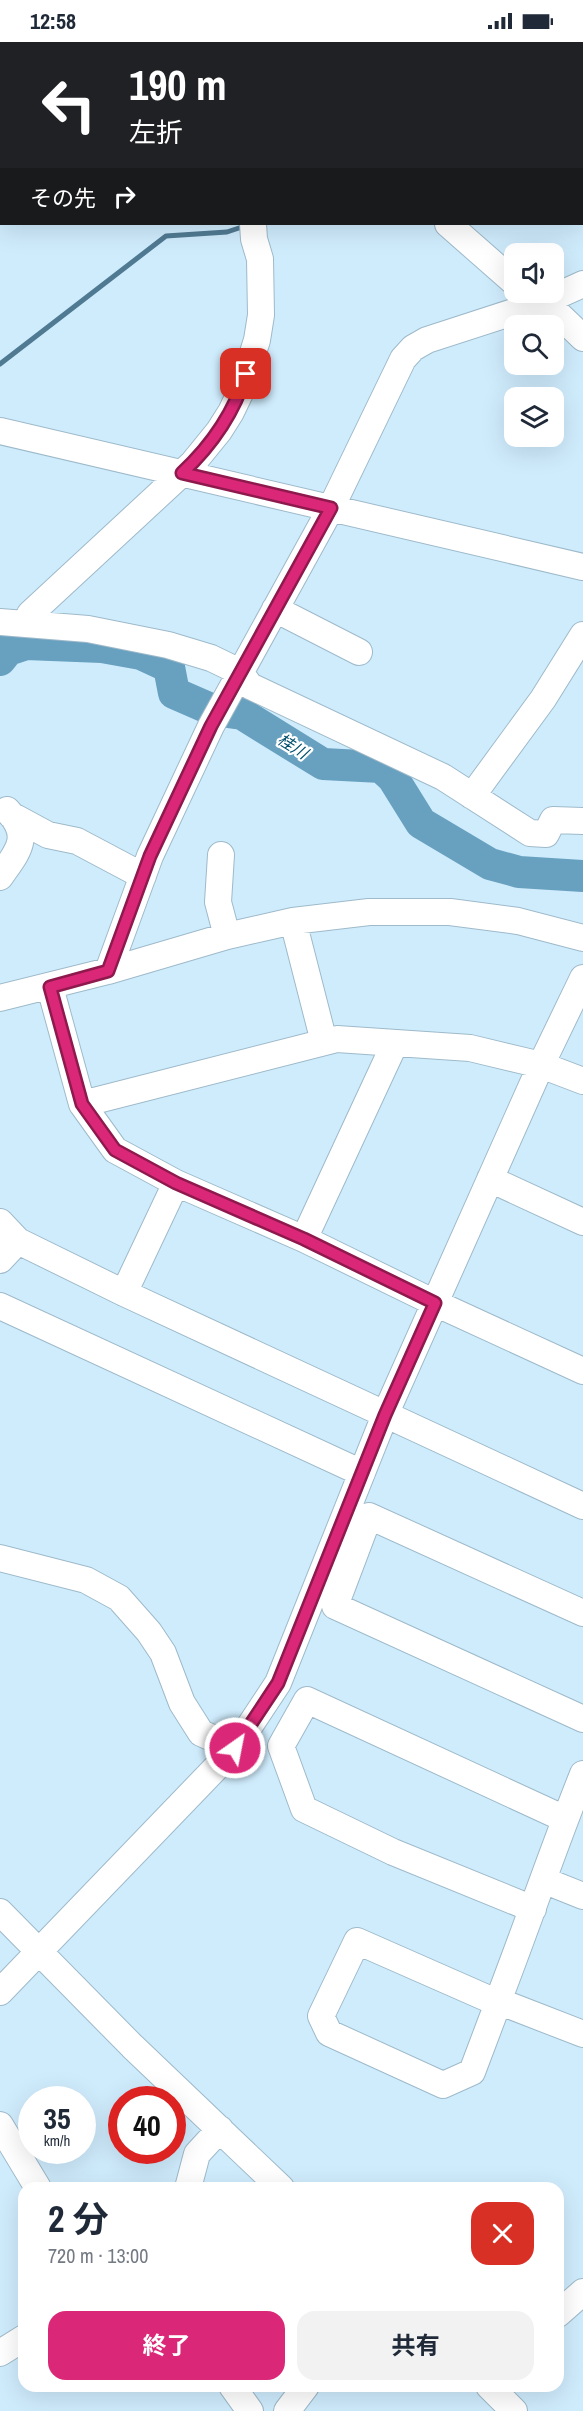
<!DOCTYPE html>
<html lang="ja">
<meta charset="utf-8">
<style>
:root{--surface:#fff;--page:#f2f2f3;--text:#1f2937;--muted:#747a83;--accent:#db2777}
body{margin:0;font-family:"Archivo Narrow","Noto Sans JP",sans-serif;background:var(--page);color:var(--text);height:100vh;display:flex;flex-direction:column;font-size:22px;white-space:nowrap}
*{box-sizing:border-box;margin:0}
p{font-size:20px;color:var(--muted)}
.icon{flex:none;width:33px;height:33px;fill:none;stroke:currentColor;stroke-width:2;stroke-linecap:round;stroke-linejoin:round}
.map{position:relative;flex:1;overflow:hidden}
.panel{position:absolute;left:18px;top:2140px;width:546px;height:210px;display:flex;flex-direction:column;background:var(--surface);border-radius:18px;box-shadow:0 6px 24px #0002}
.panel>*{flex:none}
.hud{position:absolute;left:0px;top:0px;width:584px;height:183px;box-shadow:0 6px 24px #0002;background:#202124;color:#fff;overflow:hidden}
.fabs{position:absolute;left:504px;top:201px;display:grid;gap:12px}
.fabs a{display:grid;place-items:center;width:60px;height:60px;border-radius:12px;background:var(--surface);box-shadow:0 6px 24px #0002;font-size:30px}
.speed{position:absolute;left:18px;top:2044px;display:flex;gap:12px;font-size:30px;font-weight:700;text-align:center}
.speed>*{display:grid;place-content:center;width:78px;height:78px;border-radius:50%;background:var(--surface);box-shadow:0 6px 24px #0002;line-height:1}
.speed small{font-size:15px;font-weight:400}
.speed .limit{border:9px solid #d22;background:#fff;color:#111}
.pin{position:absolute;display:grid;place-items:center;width:51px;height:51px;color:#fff;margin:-26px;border-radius:12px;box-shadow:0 3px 9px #0006}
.me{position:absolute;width:66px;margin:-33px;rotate:33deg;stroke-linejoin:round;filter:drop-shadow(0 0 4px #0008)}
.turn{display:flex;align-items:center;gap:21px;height:126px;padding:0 30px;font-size:27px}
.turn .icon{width:78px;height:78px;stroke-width:2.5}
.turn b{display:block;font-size:42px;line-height:51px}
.then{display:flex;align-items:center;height:57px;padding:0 30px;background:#0003;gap:12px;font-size:22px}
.round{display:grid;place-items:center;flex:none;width:63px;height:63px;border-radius:18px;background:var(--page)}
.overview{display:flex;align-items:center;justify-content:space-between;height:102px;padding:0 30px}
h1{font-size:36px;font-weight:700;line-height:45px}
.cta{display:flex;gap:12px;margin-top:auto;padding:12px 30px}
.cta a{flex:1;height:69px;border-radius:18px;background:var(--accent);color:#fff;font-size:24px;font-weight:700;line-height:69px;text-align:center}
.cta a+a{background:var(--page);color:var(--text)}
.status{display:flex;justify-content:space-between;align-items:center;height:42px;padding:0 30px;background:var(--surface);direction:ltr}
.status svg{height:16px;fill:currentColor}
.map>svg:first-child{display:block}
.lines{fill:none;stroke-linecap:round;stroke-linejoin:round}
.stream{stroke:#507a92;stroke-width:5}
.river{stroke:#68a0bf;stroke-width:32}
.minor-casing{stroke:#9ebaca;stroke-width:28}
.major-casing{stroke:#9ebaca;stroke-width:36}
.minor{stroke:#fff;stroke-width:26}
.major{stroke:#fff;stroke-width:33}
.route-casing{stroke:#8e194d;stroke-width:15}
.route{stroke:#db2777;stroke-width:10}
.labels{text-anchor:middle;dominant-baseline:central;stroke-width:4.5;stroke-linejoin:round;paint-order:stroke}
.water-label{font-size:16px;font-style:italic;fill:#004d6c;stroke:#fff}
</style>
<div class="status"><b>12:58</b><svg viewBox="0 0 49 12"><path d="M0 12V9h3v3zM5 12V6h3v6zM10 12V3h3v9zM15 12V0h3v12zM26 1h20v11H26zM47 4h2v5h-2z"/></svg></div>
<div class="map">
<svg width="583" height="2369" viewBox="0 0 583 2369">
<rect width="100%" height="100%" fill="#cfecfd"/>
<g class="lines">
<path class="stream" d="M379,2L380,0
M0,322L166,194L227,190L245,184
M39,602L42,589"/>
<path class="river" d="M0,618L8,608L26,602L102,605L141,612L169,625L174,651L213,668L242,672L323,722L381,725L393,736L421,781L490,822L519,830L583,834"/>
<defs>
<path id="minor" d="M448,182L514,240
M529,252L556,270L583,296
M0,389L583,525
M275,567L359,610
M0,580L88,587L168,603L211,616L240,630L250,644L443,735L530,791L546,792L553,778L583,779
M28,582L30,572L193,421L219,389L231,370L241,349L257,298L261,273L260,217L254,197L253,182
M472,754L543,657L583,593
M11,773L48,793L77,799L143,834
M221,813L218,860L227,894
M0,835C17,810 33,795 7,768
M293,879L324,1000
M108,929L150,814L211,684L331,466L403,317L413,306L427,298L541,261L583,242
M50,945L82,1062L115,1108L176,1141L304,1197L435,1261L583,1329
M0,956L108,929L227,894L293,879L369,870H450L518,879L583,896
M82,1062L337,997L470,1006L541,1023L583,1039
M490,1137L583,1180
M0,1180L18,1199L124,1251L583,1464
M304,1197L395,1001
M0,1218L18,1199
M124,1251L176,1141
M0,1264L362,1431
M0,1516L86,1538L119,1556L149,1590L163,1611L182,1661L201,1691L235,1706
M583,1571L369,1474L335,1564L583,1677
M543,1838L583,1854
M533,1867L393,1810L304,1767L281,1704L307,1658L565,1777
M0,1870L132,2004L281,2146
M0,1950L235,1706L278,1641L385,1373L541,1023L583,936
M498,1959L583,1992
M498,1961L357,1899L321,1974L329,1991L443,2043L472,2030L498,1961V1959C527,1884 553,1807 583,1732
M0,2083L38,2146
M188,2146L197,2112L220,2087
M558,2272L583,2250
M0,2311L24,2296
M232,2344L250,2369
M489,2344L514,2369
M287,2369L306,2344"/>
<path id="major" d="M160,2L162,0
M0,122L2,121"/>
</defs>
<use href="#minor" class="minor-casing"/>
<use href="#major" class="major-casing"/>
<use href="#minor" class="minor"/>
<use href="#major" class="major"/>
</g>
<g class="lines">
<defs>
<path id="route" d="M235,1706L278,1641L385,1373L435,1261L304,1197L176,1141L115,1108L82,1062L50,945L108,929L150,814L211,684L331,466L182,431C212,403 234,371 246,332"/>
</defs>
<use href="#route" class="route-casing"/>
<use href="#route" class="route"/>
</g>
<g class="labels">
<g class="water-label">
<text transform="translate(293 704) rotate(32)">桂川</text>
</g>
</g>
</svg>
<div class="fabs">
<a><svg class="icon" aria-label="sound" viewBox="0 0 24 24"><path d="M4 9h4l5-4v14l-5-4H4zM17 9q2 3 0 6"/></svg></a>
<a><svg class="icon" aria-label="search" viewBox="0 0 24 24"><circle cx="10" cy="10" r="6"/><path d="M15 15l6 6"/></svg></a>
<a><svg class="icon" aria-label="layers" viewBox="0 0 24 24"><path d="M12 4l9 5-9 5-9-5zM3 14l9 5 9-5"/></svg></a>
</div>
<div class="speed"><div>35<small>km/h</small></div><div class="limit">40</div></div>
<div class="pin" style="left:246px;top:332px;background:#d93025"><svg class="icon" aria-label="arrive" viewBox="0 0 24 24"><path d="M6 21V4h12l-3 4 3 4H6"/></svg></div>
<svg class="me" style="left:235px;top:1706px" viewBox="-20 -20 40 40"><circle r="17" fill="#db2777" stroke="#fff" stroke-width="3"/><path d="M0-11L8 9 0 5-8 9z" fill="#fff"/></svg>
<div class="hud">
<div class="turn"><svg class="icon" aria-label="left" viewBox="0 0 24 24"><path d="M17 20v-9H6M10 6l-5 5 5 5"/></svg><div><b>190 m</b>左折</div></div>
<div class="then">その先<svg class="icon" aria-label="right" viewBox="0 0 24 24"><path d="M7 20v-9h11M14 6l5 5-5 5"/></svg></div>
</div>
<section class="panel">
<div class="overview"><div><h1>2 分</h1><p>720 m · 13:00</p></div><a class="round" style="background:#d93025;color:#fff"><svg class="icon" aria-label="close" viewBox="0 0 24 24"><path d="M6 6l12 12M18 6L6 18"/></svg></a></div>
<div class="cta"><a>終了</a><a>共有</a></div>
</section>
</div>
